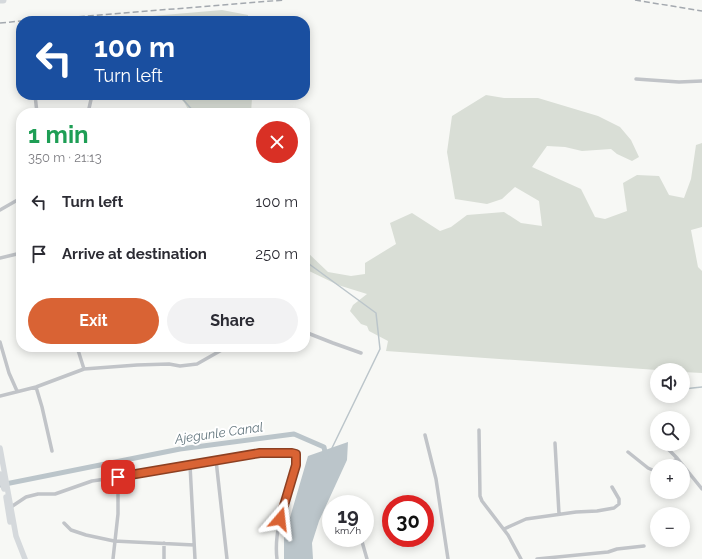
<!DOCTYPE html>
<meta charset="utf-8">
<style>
:root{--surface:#fff;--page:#f2f2f3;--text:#2b2b33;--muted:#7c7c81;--accent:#d96334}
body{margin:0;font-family:Raleway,sans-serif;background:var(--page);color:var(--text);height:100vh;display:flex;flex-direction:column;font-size:15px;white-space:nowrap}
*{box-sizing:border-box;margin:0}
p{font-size:13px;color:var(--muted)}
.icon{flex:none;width:22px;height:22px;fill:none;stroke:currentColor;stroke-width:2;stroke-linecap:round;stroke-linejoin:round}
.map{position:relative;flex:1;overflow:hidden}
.side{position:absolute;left:16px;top:108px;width:294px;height:244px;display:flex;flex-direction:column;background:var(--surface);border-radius:16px;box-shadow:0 2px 10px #0003}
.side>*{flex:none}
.hud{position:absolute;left:16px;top:16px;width:294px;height:84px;border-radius:16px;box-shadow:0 2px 10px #0003;background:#1a4fa0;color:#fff;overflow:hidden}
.buttons{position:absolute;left:650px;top:363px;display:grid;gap:8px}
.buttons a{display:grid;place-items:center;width:40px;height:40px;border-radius:50%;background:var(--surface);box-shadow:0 2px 10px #0003;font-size:20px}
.speed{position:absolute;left:322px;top:495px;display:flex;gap:8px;font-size:20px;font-weight:700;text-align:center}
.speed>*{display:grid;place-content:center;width:52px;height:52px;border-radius:50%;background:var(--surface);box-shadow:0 2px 10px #0003;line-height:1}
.speed small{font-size:10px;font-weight:400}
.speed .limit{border:6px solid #d22;background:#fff;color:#111}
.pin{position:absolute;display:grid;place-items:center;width:34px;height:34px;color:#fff;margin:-17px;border-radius:8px;box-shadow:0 2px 6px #0006}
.me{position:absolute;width:44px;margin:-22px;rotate:17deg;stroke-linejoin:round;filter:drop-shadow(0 0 3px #0008)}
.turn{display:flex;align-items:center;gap:14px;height:84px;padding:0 12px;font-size:18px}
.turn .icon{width:52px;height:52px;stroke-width:2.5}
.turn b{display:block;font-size:28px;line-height:34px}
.round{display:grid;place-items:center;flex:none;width:42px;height:42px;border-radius:21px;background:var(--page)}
.overview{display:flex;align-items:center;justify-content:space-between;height:68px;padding:0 12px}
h1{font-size:24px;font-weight:700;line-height:30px;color:#1e9e55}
.cta{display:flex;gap:8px;margin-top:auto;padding:8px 12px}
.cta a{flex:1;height:46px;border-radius:24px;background:var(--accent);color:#fff;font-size:16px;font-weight:700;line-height:46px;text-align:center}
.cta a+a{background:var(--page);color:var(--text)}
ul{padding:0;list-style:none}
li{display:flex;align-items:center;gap:12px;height:52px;padding:0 12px}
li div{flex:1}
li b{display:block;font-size:15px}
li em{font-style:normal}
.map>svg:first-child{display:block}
.green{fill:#d9ded6}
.water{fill:#bbc5ca}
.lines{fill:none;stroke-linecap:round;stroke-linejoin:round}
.stream{stroke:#bbc5ca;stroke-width:1.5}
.canal{stroke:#bbc5ca;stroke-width:5}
.street{stroke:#c1c4c8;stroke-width:3.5}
.secondary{stroke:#d5d9dc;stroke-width:5.5}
.highway{stroke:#d5d9dc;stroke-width:7}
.rail{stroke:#a4a9af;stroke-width:1.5;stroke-dasharray:6 3;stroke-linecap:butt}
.route-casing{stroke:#8d4022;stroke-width:10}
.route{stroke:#d96334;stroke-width:7}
.labels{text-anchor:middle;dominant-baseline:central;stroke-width:4;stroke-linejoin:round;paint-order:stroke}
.water-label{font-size:13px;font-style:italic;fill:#64777f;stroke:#fff}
</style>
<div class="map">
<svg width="702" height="559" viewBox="0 0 702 559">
<rect width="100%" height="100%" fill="#f7f8f5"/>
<path class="green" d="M222,10L248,15V21H94Z
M177,95H249L252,98L251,113H190L184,102Z
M486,95L504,98H538L598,116L620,127L631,140L639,157L632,161L617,154L611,149L582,151L565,147L547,146L532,167L581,189L595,217L605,219L627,211L623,183L637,175L659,176L669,195L684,198L691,179L696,145L702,143V227L691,230L698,267L702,271V373L683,372V370H657L386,351L388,341L369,331L367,326L361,324L350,311L353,305L367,294L338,285L305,269V250L328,272L351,276L365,274V263L396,244L390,223L412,213L440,231L451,227L467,215L504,212L521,223L542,226L539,201L515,187L502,199L487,204L455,199L447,152L452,116Z"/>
<path class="water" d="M348,442L347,460L319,521L312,543L313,559H284V538L308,456Z"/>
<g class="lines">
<path class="stream" d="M179,95L195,113
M305,261L376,313L380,349L332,448
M683,389L702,387"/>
<path class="canal" d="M0,485L180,449L294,434L324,447L326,457"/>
<path class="street" d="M636,79L679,82L702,81
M35,95L37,113
M88,113L92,95
M0,210L21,198
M0,258L21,253
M305,332L333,343L361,353
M0,342L9,373L17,391
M77,347L84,369
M36,387L42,407L52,451
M0,396L36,387L84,369L137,365L169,364L180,366L197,364L227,347
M479,430L480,496L482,501L508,535L521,559
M425,435L436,479L448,559
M555,443L559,514
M663,444L677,458L702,489
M628,452L648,468L657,472
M216,460L227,559
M190,465L195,559
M670,466L677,458
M350,499L351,504
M11,507L26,497L38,494H55L92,481L154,472L260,453H292L296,454V465C288,495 273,528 277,559
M64,523L71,530L86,535L114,541L194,545
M504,529L526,519L576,512L597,511L614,508L619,504V499L612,487
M361,538L367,559
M164,543V559
M113,559L118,514V477
M537,559L608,552L617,549L644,546"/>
<path class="secondary" d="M0,448L16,536L25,559
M0,474L4,489
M6,497L10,522"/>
<path class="highway" d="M0,0H3"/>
<path class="rail" d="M635,0L702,11
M25,21L284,0
M0,23L21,21"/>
</g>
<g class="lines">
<defs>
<path id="route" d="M118,477L260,453H292L296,454V465L280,519"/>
</defs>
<use href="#route" class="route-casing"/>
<use href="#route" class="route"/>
</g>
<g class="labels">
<g class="water-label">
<text transform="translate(219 433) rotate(-8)">Ajegunle Canal</text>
</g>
</g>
</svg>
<div class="buttons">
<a><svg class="icon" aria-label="sound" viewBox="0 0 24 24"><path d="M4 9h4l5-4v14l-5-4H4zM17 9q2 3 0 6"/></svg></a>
<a><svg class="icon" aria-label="search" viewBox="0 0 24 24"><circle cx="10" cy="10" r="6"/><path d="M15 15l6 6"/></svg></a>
<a>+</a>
<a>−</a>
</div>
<div class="speed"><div>19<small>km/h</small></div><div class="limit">30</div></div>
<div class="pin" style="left:118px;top:477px;background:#d93025"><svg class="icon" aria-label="arrive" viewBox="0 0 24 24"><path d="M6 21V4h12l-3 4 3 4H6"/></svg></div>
<svg class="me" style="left:280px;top:519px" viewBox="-20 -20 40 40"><path d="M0-17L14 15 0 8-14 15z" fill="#d96334" stroke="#fff" stroke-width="4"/></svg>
<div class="hud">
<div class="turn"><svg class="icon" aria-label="left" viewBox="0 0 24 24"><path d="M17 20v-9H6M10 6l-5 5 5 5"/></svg><div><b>100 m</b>Turn left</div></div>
</div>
<section class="side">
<div class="overview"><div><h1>1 min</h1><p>350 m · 21:13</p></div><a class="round" style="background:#d93025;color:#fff"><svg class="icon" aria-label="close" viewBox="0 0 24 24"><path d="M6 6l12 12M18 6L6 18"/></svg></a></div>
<ul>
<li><svg class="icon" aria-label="left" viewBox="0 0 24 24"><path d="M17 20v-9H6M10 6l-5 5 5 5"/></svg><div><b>Turn left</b></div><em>100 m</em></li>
<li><svg class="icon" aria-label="arrive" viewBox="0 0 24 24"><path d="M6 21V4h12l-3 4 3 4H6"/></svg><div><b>Arrive at destination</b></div><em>250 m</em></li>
</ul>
<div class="cta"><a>Exit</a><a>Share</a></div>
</section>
</div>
